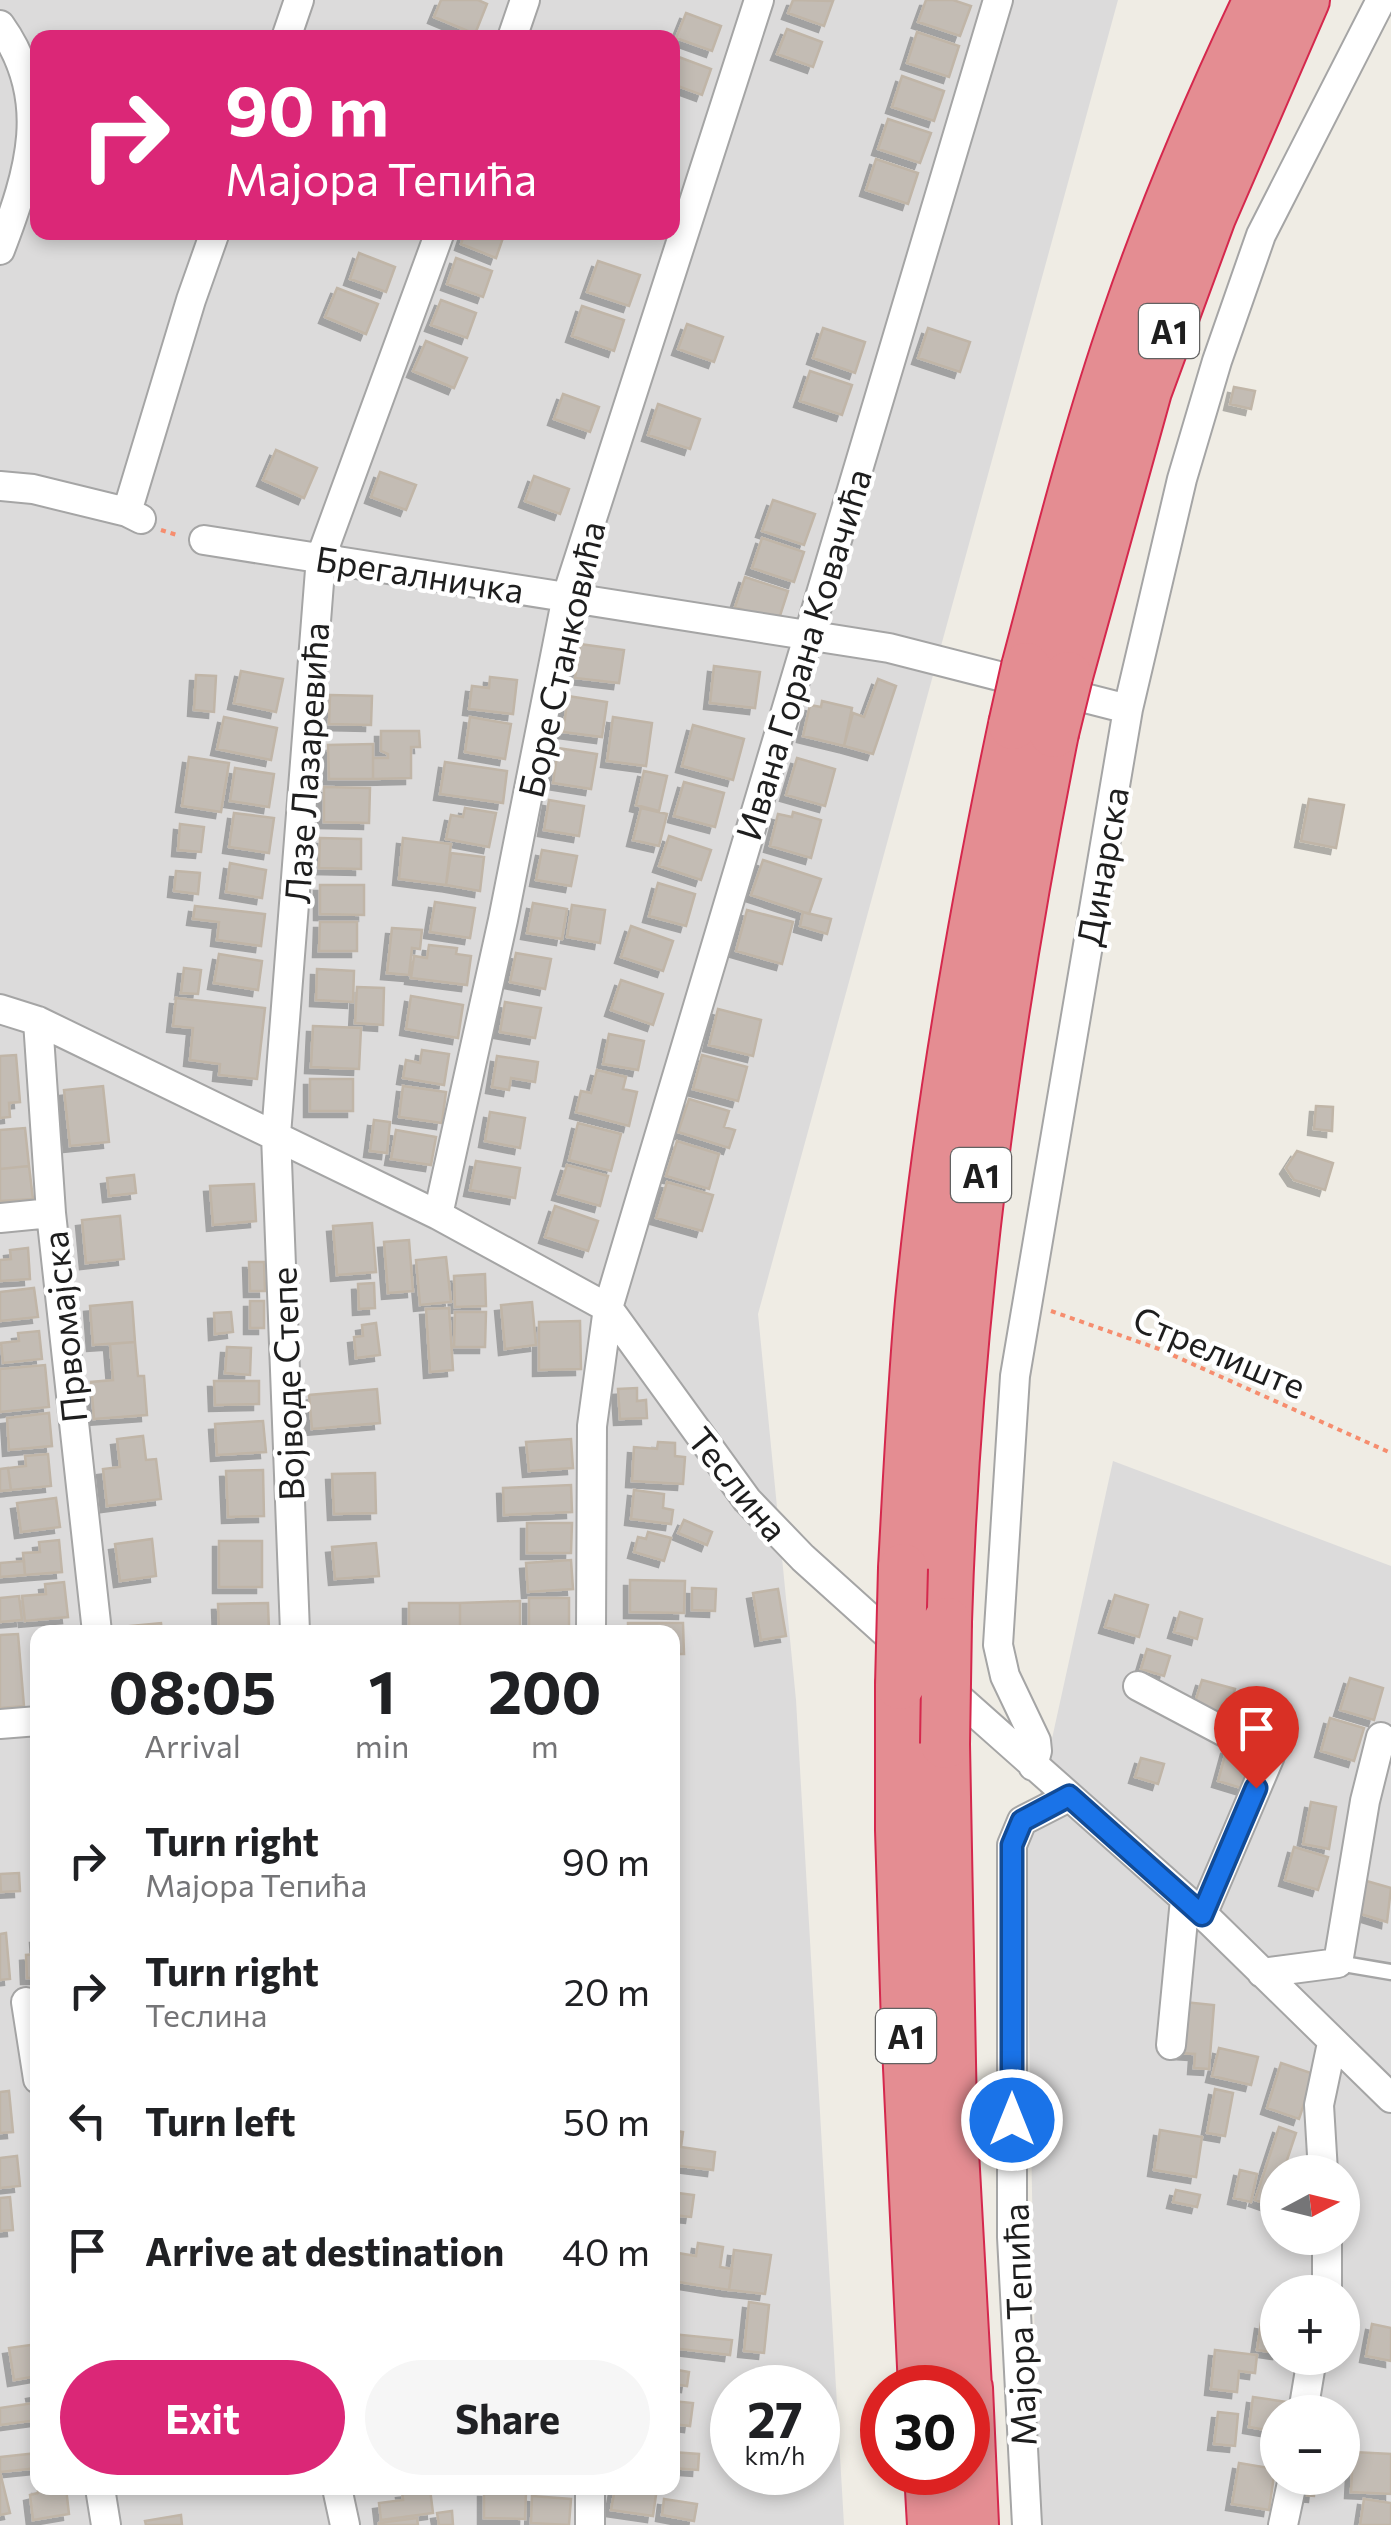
<!DOCTYPE html>
<meta charset="utf-8">
<style>
:root{--surface:#fff;--page:#f6f6f6;--text:#202124;--muted:#757577;--accent:#db2777}
body{margin:0;font-family:Commissioner,sans-serif;background:var(--page);color:var(--text);height:100vh;display:flex;flex-direction:column;font-size:38px;white-space:nowrap}
*{box-sizing:border-box;margin:0}
p{font-size:32px;color:var(--muted)}
.icon{flex:none;width:55px;height:55px;fill:none;stroke:currentColor;stroke-width:2;stroke-linecap:round;stroke-linejoin:round}
.map{position:relative;flex:1;overflow:hidden}
.drawer{position:absolute;left:30px;top:1625px;width:650px;height:870px;display:flex;flex-direction:column;background:var(--surface);border-radius:20px;box-shadow:0 5px 15px #0003}
.drawer>*{flex:none}
.banner{position:absolute;left:30px;top:30px;width:650px;height:210px;border-radius:20px;box-shadow:0 5px 15px #0003;background:#db2777;color:#fff;overflow:hidden}
.needle{width:65px;rotate:83deg}
.tools{position:absolute;left:1260px;top:2155px;display:grid;gap:20px}
.tools a{display:grid;place-items:center;width:100px;height:100px;border-radius:50%;background:var(--surface);box-shadow:0 5px 15px #0003;font-size:50px}
.speed{position:absolute;left:710px;top:2365px;display:flex;gap:20px;font-size:50px;font-weight:700;text-align:center}
.speed>*{display:grid;place-content:center;width:130px;height:130px;border-radius:50%;background:var(--surface);box-shadow:0 5px 15px #0003;line-height:1}
.speed small{font-size:25px;font-weight:400}
.speed .limit{border:15px solid #d22;background:#fff;color:#111}
.pin{position:absolute;display:grid;place-items:center;width:85px;height:85px;color:#fff;margin:-102px -42px;border-radius:50% 50% 50% 0;rotate:-45deg;box-shadow:0 0 10px #0007}
.pin .icon{rotate:45deg}
.me{position:absolute;width:110px;margin:-55px;rotate:0deg;stroke-linejoin:round;filter:drop-shadow(0 0 8px #0008)}
.turn{display:flex;align-items:center;gap:35px;height:210px;padding:0 30px;font-size:45px}
.turn .icon{width:130px;height:130px;stroke-width:2.5}
.turn b{display:block;font-size:70px;line-height:85px}
.eta{display:flex;justify-content:space-evenly;align-items:center;height:170px;text-align:center}
.eta b{font-size:60px;font-weight:700;line-height:70px}
.primary-button{display:flex;gap:20px;margin-top:auto;padding:20px 30px}
.primary-button a{flex:1;height:115px;border-radius:60px;background:var(--accent);color:#fff;font-size:40px;font-weight:700;line-height:115px;text-align:center}
.primary-button a+a{background:var(--page);color:var(--text)}
ul{padding:0;list-style:none}
li{display:flex;align-items:center;gap:30px;height:130px;padding:0 30px}
li div{flex:1}
li b{display:block;font-size:38px}
li em{font-style:normal}
.map>svg:first-child{display:block}
.residential{fill:#dcdbdb;fill-rule:evenodd}
.building{fill:#c3bcb4;stroke:#c0b5a7;stroke-width:2.5;filter:url(#shadow)}
.lines{fill:none;stroke-linecap:round;stroke-linejoin:round}
.service-casing{stroke:#a5a5a5;stroke-width:19}
.minor-casing{stroke:#a5a5a5;stroke-width:32}
.motorway-casing{stroke:#d5284d;stroke-width:52}
.path{stroke:#f68d6e;stroke-width:4;stroke-dasharray:5 5;stroke-linecap:butt}
.service{stroke:#fff;stroke-width:14}
.minor{stroke:#fff;stroke-width:28}
.motorway{stroke:#e48d92;stroke-width:48}
.motorway-bridge-casing{stroke:#d5284d;stroke-width:52;stroke-linecap:butt}
.motorway-bridge{stroke:#e48d92;stroke-width:48}
.route-casing{stroke:#114b97;stroke-width:25}
.route{stroke:#1a73e8;stroke-width:18}
.labels{text-anchor:middle;dominant-baseline:central;stroke-width:9;stroke-linejoin:round;paint-order:stroke}
.shield{fill:#fff;stroke:#626262;stroke-width:2.5}
.shield-label{font-size:32px;font-weight:bold;fill:#1e1e1e}
.street-label{font-size:35px;fill:#1e1e1e;stroke:#fff}
</style>
<div class="map">
<svg width="1391" height="2525" viewBox="0 0 1391 2525">
<defs>
<filter id="shadow"><feDropShadow dx="-6" dy="6" stdDeviation="0" flood-color="#0004"/></filter>
</defs>
<rect width="100%" height="100%" fill="#efece4"/>
<path class="residential" d="M0,0H1118L758,1314L796,1700L844,2525H0ZM38,38H672V232H38ZM38,1632H672V2488H38ZM732,2388H818V2472H732Z
M1113,1461L1391,1566V2525H1038L1026,1857ZM1278,2172H1342V2238H1278ZM1278,2292H1342V2358H1278ZM1278,2412H1342V2478H1278Z"/>
<path class="building" d="M441,0H478L487,4L475,34L434,17Z
M793,0L833,1L824,26L788,13Z
M926,0H953L971,6L960,36L918,22Z
M686,13L721,26L712,51L676,38Z
M787,29L822,42L813,67L777,54Z
M917,32L959,46L949,77L907,63Z
M676,56L711,69L702,95L672,84Z
M902,76L944,91L934,121L892,107Z
M888,119L931,133L920,163L878,149Z
M876,159L918,173L908,204L866,190Z
M465,232H505L496,258L461,244Z
M359,253L395,267L386,292L350,279Z
M456,258L492,271L483,297L447,284Z
M598,261L640,275L629,306L587,292Z
M337,288L378,304L366,334L325,317Z
M441,300L476,313L467,338L431,325Z
M582,306L624,320L614,351L572,336Z
M687,324L723,337L714,362L678,349Z
M823,328L865,342L855,373L813,358Z
M928,328L970,342L960,372L918,358Z
M426,341L467,358L454,388L413,371Z
M810,371L852,385L842,415L800,401Z
M1234,387L1255,391L1251,409L1230,404Z
M563,394L599,407L590,432L554,419Z
M658,404L700,419L690,449L648,435Z
M276,450L317,468L304,498L263,480Z
M380,472L416,485L406,510L371,497Z
M534,476L569,489L560,514L525,501Z
M773,500L815,514L804,545L762,531Z
M762,538L804,552L794,582L752,568Z
M745,577L788,591L778,622L735,607Z
M580,644L624,650L619,683L575,678Z
M714,666L760,672L755,708L710,703Z
M241,671L283,679L276,712L234,703Z
M196,675L216,676L214,712L194,710Z
M490,677L517,680L513,714L469,709L472,686L489,688Z
M878,679L896,686L873,754L844,746L853,713L864,717Z
M330,695L372,696L371,725L329,724Z
M568,696L607,702L602,737L563,732Z
M822,701L852,708L844,746L803,736L810,705L821,707Z
M224,717L277,728L271,760L217,749Z
M470,717L511,724L505,759L465,752Z
M613,717L652,723L646,766L607,761Z
M693,725L744,739L733,780L682,766Z
M381,731H419L420,747H411V778L373,779V758H388V754L381,751Z
M373,744V779H329L328,745Z
M558,748L597,754L591,789L553,783Z
M189,757L229,763L221,812L182,806Z
M797,758L835,769L825,806L786,795Z
M445,762L507,771L503,803L440,794Z
M235,768L274,774L269,807L230,801Z
M644,771L667,776L659,811L636,805Z
M684,782L724,793L715,827L674,816Z
M324,787L370,788L369,823L324,822Z
M1309,799L1344,805L1336,848L1301,841Z
M549,800L584,806L579,836L544,830Z
M465,808L496,813L489,847L446,839L451,815L463,817Z
M641,808L667,814L659,846L633,840Z
M793,812L821,820L811,858L770,846L778,814L792,817Z
M234,813L274,818L269,853L229,847Z
M180,824L204,827L201,852L178,850Z
M669,836L711,850L701,880L659,866Z
M320,838L361,839V869L319,868Z
M403,838L451,844L446,885L399,879Z
M542,850L577,856L571,886L536,880Z
M451,853L484,857L480,891L446,885Z
M763,860L821,879L809,914L751,895Z
M230,863L266,870L262,898L226,892Z
M176,871L200,873L198,894L174,891Z
M658,883L695,894L686,926L649,916Z
M320,885H364V915L320,914Z
M435,902L475,908L470,938L430,932Z
M533,903L567,909L562,939L527,933Z
M572,905L605,910L600,943L567,937Z
M195,906L265,914L261,946L217,940L219,922L193,919Z
M747,910L793,922L782,964L736,951Z
M803,912L831,919L827,934L800,926Z
M320,922H357V951H319Z
M631,926L673,941L663,971L621,957Z
M392,928L422,930L420,949L412,948L409,975L387,973Z
M429,945L457,948L456,954L471,956L467,985L411,978L414,956L427,958Z
M516,953L551,959L545,989L510,982Z
M219,954L262,961L258,990L214,983Z
M184,968L201,970L198,994L181,993Z
M317,969L354,971L353,1002L316,1000Z
M621,980L663,994L653,1025L611,1010Z
M357,987L384,988L383,1025L355,1023Z
M411,996L463,1005L458,1038L406,1029Z
M176,998L265,1008L257,1079L219,1075L220,1064L190,1060L193,1028L173,1026Z
M505,1002L541,1008L535,1038L500,1032Z
M718,1009L761,1020L753,1056L709,1045Z
M313,1026L361,1028L359,1069L311,1067Z
M609,1034L644,1041L638,1070L603,1064Z
M422,1050L449,1054L444,1085L403,1078L406,1060L420,1063Z
M16,1055L20,1102L9,1103L10,1117L0,1118V1056Z
M702,1055L747,1067L738,1101L693,1089Z
M497,1056L538,1062L535,1082L511,1078L509,1090L492,1087Z
M597,1070L626,1077L623,1089L637,1092L629,1126L576,1112L581,1091L591,1093Z
M310,1079H353V1111H310Z
M103,1086L109,1142L70,1146L64,1090Z
M403,1086L446,1092L442,1123L399,1117Z
M689,1099L729,1111L724,1127L735,1130L729,1148L678,1132Z
M1316,1106L1333,1107L1332,1131L1314,1129Z
M490,1112L525,1118L520,1148L485,1141Z
M374,1120L390,1122L387,1153L370,1151Z
M578,1123L621,1134L611,1171L569,1160Z
M25,1128L29,1166L0,1169V1130Z
M396,1130L436,1137L431,1165L391,1159Z
M677,1141L719,1154L709,1189L666,1176Z
M1297,1151L1333,1163L1325,1190L1294,1180L1286,1168Z
M476,1161L520,1168L515,1198L470,1190Z
M567,1165L608,1176L600,1206L558,1194Z
M29,1166L33,1199L0,1201V1169Z
M134,1175L136,1193L109,1196L107,1178Z
M667,1182L713,1195L702,1231L656,1218Z
M254,1184L256,1221L213,1225L210,1186Z
M555,1206L598,1221L588,1251L545,1237Z
M120,1216L124,1259L86,1263L82,1220Z
M372,1223L376,1272L337,1275L333,1226Z
M409,1240L413,1291L388,1293L384,1242Z
M28,1248L30,1279L0,1281V1260L11,1259L10,1250Z
M446,1257L451,1302L420,1305L416,1260Z
M249,1262H264L265,1291H250Z
M485,1274L486,1306L455,1307L454,1276Z
M374,1283L375,1308L359,1309L358,1284Z
M34,1288L38,1317L0,1321V1292Z
M250,1301H264V1328H250Z
M132,1302L135,1342L93,1345L90,1306Z
M532,1302L536,1345L505,1349L501,1305Z
M449,1308L453,1370L430,1372L426,1309Z
M231,1312L233,1332L215,1334L214,1313Z
M455,1312H486L485,1347H454Z
M580,1321L581,1369L539,1370V1322Z
M376,1323L380,1355L356,1358L354,1337L363,1336L362,1325Z
M39,1331L42,1359L3,1363L1,1343L19,1341L18,1333Z
M135,1342L138,1376H144L147,1415L94,1419L91,1382L113,1380L110,1344Z
M227,1347L251,1348L250,1375L225,1373Z
M45,1365L49,1407L0,1412V1369Z
M214,1381H259V1404L215,1405Z
M637,1388V1401L646,1400L647,1418L620,1419L618,1389Z
M377,1389L380,1423L312,1429L309,1395Z
M49,1413L52,1446L9,1450L7,1418Z
M263,1421L266,1452L217,1455L215,1424Z
M143,1436L146,1460L156,1459L161,1499L107,1506L103,1469L120,1467L117,1439Z
M571,1439L573,1468L529,1471L526,1442Z
M658,1442L675,1443V1456L685,1457L683,1484L632,1481L634,1447L657,1449Z
M48,1454L51,1486L11,1490L8,1468L26,1466L25,1456Z
M8,1468L11,1490L0,1491V1469Z
M263,1470L264,1516L228,1517L226,1471Z
M375,1473L376,1513L334,1514L332,1474Z
M571,1485L572,1512L504,1515L503,1488Z
M634,1490L664,1494L663,1508L673,1510L671,1524L631,1519Z
M56,1498L60,1527L21,1532L17,1503Z
M684,1520L712,1532L707,1545L678,1533Z
M527,1523H572L571,1553H527Z
M648,1532L671,1538L664,1561L634,1552L638,1537L646,1539Z
M152,1539L156,1576L120,1581L115,1544Z
M59,1540L62,1572L25,1575L23,1553L40,1552L39,1542Z
M219,1541H262V1587H219Z
M376,1543L379,1576L335,1579L332,1547Z
M571,1560L573,1589L528,1592L526,1563Z
M24,1561L25,1575L0,1577V1563Z
M630,1580L685,1581L684,1613L630,1612Z
M64,1582L68,1617L25,1621L22,1596L46,1594L45,1584Z
M692,1588L716,1589L715,1611L692,1610Z
M778,1589L786,1636L761,1640L753,1593Z
M1115,1595L1148,1605L1139,1637L1105,1627Z
M19,1596L22,1620L0,1622V1598Z
M529,1598H569V1627H529Z
M520,1601V1626L460,1627V1603Z
M268,1603L269,1632H219L218,1604Z
M409,1603H460V1627H409Z
M1180,1612L1202,1619L1197,1639L1174,1632Z
M161,1623L162,1632H120L119,1627Z
M628,1623H683L684,1654H672V1632H628Z
M18,1634L24,1706L0,1708V1635Z
M1147,1649L1170,1656L1164,1676L1141,1669Z
M1350,1678L1383,1688L1374,1720L1340,1710Z
M1202,1680L1235,1689L1226,1722L1192,1712Z
M1330,1718L1364,1728L1354,1761L1321,1751Z
M1227,1748L1260,1758L1251,1791L1218,1781Z
M1141,1758L1164,1764L1158,1784L1135,1777Z
M1311,1802L1336,1807L1329,1849L1303,1844Z
M1294,1847L1328,1857L1318,1890L1285,1880Z
M19,1873L20,1891L1,1892L0,1874Z
M1363,1880L1391,1888L1387,1922L1354,1912Z
M6,1933L10,1979L0,1980V1934Z
M36,1937H38V1978H27L26,1955L37,1954Z
M1184,2002L1214,2005L1209,2069L1194,2068L1195,2054L1180,2053Z
M1219,2048L1258,2057L1251,2085L1212,2076Z
M1281,2063L1314,2074L1299,2119L1267,2108Z
M1215,2089L1233,2093L1225,2136L1207,2133Z
M9,2091L13,2132L0,2133V2092Z
M1279,2127L1296,2133L1283,2172H1278V2189L1272,2206L1255,2200Z
M672,2130L683,2132L681,2147L715,2152L713,2170L672,2165Z
M1160,2130L1202,2137L1196,2177L1154,2170Z
M17,2156L20,2186L0,2188V2158Z
M1240,2170L1257,2174L1251,2202L1234,2198Z
M1176,2190L1200,2195L1197,2207L1173,2202Z
M678,2193L694,2195L691,2217L672,2215V2197L677,2198Z
M10,2197L13,2230L0,2231V2198Z
M698,2243L723,2247L720,2267L732,2269L729,2290L672,2281V2252L696,2256Z
M734,2250L771,2255L765,2294L729,2290Z
M749,2302L769,2305L764,2353L744,2351Z
M1261,2323L1278,2326V2353L1257,2350Z
M1372,2324L1391,2328V2361L1366,2356Z
M672,2334L732,2340L730,2355L672,2348Z
M38,2344V2376L14,2380L9,2348Z
M1215,2350L1257,2355L1255,2373L1239,2371L1237,2392L1211,2389Z
M672,2369L689,2372L687,2386L672,2384Z
M38,2392V2420L0,2425V2408L34,2403L32,2393Z
M1253,2397L1287,2402L1285,2412H1278V2432L1249,2427Z
M672,2401L693,2403L690,2426L672,2424Z
M1218,2412L1238,2414L1235,2446L1214,2444Z
M672,2452L699,2454L698,2470L672,2468Z
M1353,2452L1391,2454V2494L1351,2492Z
M38,2453V2468L0,2472V2457Z
M1239,2463L1275,2469L1269,2510L1232,2504Z
M0,2472L10,2513L0,2515Z
M1305,2478H1316L1314,2496L1303,2495Z
M38,2488H66L69,2514L33,2520L30,2495L38,2493Z
M615,2488H657L653,2516L611,2510Z
M430,2489L433,2513L381,2520L379,2503L403,2500L402,2492Z
M484,2491L526,2493L525,2519L484,2518Z
M532,2496L571,2499L569,2525L531,2523Z
M664,2499L697,2504L694,2521L662,2515Z
M1364,2499L1391,2503V2525H1360Z
M452,2511L453,2525H439L437,2513Z
M181,2515L182,2525H146L145,2521Z
M417,2518L418,2525H379V2523Z"/>
<g class="lines">
<defs>
<path id="service" d="M1338,1963L1391,1972"/>
<path id="minor" d="M0,25C53,99 30,172 0,250
M286,38L299,0
M512,38L525,0
M0,486L33,489L127,512L141,519
M127,512L191,300L215,232
M204,540L889,648L1128,709
M0,1009L38,1021L438,1215L608,1308L747,1500L803,1558L905,1650
M38,1021L51,1213L97,1632
M438,1215L503,920L567,596L759,0
M0,1218L51,1213
M295,1632L276,1135L321,557L440,232
M591,1632L592,1426L608,1308L998,0
M944,1685L1211,1922L1391,2098
M1138,1686L1270,1756L1202,1915
M0,1724L38,1721
M1033,1766L1037,1751L1036,1741L1005,1676L998,1645L1015,1376L1128,709L1182,479L1217,361L1261,235L1381,0
M1262,1973L1338,1963L1365,1801L1381,1737
M26,2002L38,2079
M1171,2045L1185,1899
M1323,2172L1319,2105L1332,2043
M1327,2238V2292
M1303,2412L1312,2358
M100,2488L106,2525
M337,2488L345,2525
M590,2525V2488
M1027,2525L1012,2237V1845L1022,1821L1069,1797
M1283,2525L1293,2478"/>
<path id="motorway" d="M1026,667C1057,550 1087,431 1127,316C1164,208 1209,103 1258,0
M1068,676L1147,391L1211,217L1305,0
M903,1568C908,1479 912,1391 920,1302C939,1108 973,915 1013,725
M947,1622C956,1322 995,1027 1054,733
M900,1685V1830L906,2025L923,2388
M945,1744L952,2115L967,2388
M968,2388L974,2525
M929,2472L932,2525"/>
</defs>
<use href="#service" class="service-casing"/>
<use href="#minor" class="minor-casing"/>
<use href="#motorway" class="motorway-casing"/>
<path class="path" d="M161,530L180,536
M1051,1311L1159,1349L1391,1453"/>
<use href="#service" class="service"/>
<use href="#minor" class="minor"/>
<use href="#motorway" class="motorway"/>
<defs>
<path id="motorway-bridge" d="M1013,725L1026,667
M1054,733L1068,676
M900,1685L903,1568
M945,1744L947,1622"/>
</defs>
<use href="#motorway-bridge" class="motorway-bridge-casing"/>
<use href="#motorway-bridge" class="motorway-bridge"/>
</g>
<g class="lines">
<defs>
<path id="route" d="M1012,2120V1845L1022,1821L1069,1796L1202,1915L1256,1788"/>
</defs>
<use href="#route" class="route-casing"/>
<use href="#route" class="route"/>
</g>
<g class="labels">
<g class="shield">
<rect x="1139" y="304" width="60" height="54" rx="8"/>
<rect x="951" y="1148" width="60" height="54" rx="8"/>
<rect x="876" y="2009" width="60" height="54" rx="8"/>
</g>
<g class="shield-label">
<text x="1169" y="331">A1</text>
<text x="981" y="1175">A1</text>
<text x="906" y="2036">A1</text>
</g>
<g class="street-label">
<text transform="translate(420 573) rotate(9)">Брегалничка</text>
<text transform="translate(802 654) rotate(-73)">Ивана Горана Ковачића</text>
<text transform="translate(560 659) rotate(-77)">Боре Станковића</text>
<text transform="translate(305 763) rotate(-86)">Лазе Лазаревића</text>
<text transform="translate(1101 866) rotate(-80)">Динарска</text>
<text transform="translate(63 1327) rotate(-96)">Првомајска</text>
<text transform="translate(1220 1351) rotate(23)">Стрелиште</text>
<text transform="translate(286 1384) rotate(-92)">Војводе Степе</text>
<text transform="translate(739 1483) rotate(51)">Теслина</text>
<text transform="translate(1018 2325) rotate(-92)">Мајора Тепића</text>
</g>
</g>
</svg>
<div class="tools">
<a><svg class="needle" viewBox="-14 -14 28 28"><path d="M0-13l5 13h-10z" fill="#e53935"/><path d="M0 13l5-13h-10z" fill="#757577"/></svg></a>
<a>+</a>
<a>−</a>
</div>
<div class="speed"><div>27<small>km/h</small></div><div class="limit">30</div></div>
<div class="pin" style="left:1256px;top:1788px;background:#d93025"><svg class="icon" aria-label="arrive" viewBox="0 0 24 24"><path d="M6 21V4h12l-3 4 3 4H6"/></svg></div>
<svg class="me" style="left:1012px;top:2120px" viewBox="-20 -20 40 40"><circle r="17" fill="#1a73e8" stroke="#fff" stroke-width="3"/><path d="M0-11L8 9 0 5-8 9z" fill="#fff"/></svg>
<div class="banner">
<div class="turn"><svg class="icon" aria-label="right" viewBox="0 0 24 24"><path d="M7 20v-9h11M14 6l5 5-5 5"/></svg><div><b>90 m</b>Мајора Тепића</div></div>
</div>
<section class="drawer">
<div class="eta">
<div><b>08:05</b><p>Arrival</p></div>
<div><b>1</b><p>min</p></div>
<div><b>200</b><p>m</p></div>
</div>
<ul>
<li><svg class="icon" aria-label="right" viewBox="0 0 24 24"><path d="M7 20v-9h11M14 6l5 5-5 5"/></svg><div><b>Turn right</b><p>Мајора Тепића</p></div><em>90 m</em></li>
<li><svg class="icon" aria-label="right" viewBox="0 0 24 24"><path d="M7 20v-9h11M14 6l5 5-5 5"/></svg><div><b>Turn right</b><p>Теслина</p></div><em>20 m</em></li>
<li><svg class="icon" aria-label="left" viewBox="0 0 24 24"><path d="M17 20v-9H6M10 6l-5 5 5 5"/></svg><div><b>Turn left</b></div><em>50 m</em></li>
<li><svg class="icon" aria-label="arrive" viewBox="0 0 24 24"><path d="M6 21V4h12l-3 4 3 4H6"/></svg><div><b>Arrive at destination</b></div><em>40 m</em></li>
</ul>
<div class="primary-button"><a>Exit</a><a>Share</a></div>
</section>
</div>
